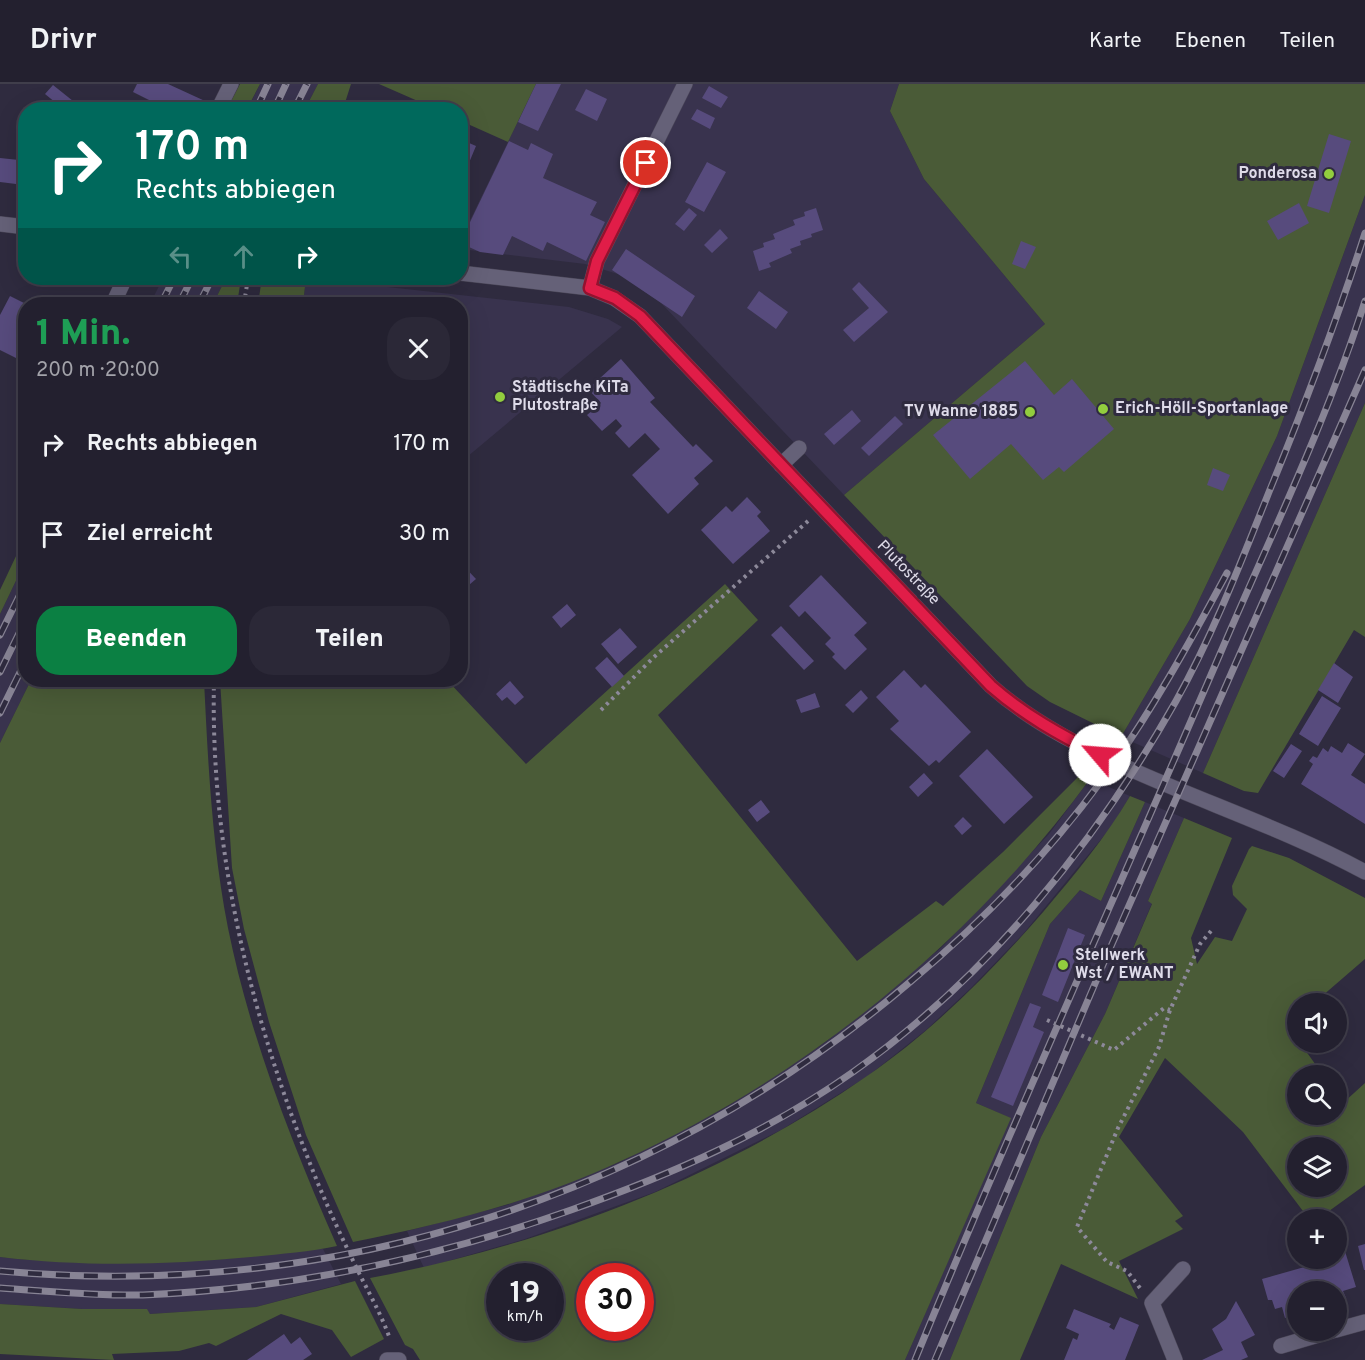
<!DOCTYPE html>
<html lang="de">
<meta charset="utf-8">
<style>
:root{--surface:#23202f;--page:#2b2837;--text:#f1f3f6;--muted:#a3a3aa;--line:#403e4b;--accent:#0b8043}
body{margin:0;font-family:Overpass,sans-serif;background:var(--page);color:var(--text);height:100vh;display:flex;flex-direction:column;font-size:22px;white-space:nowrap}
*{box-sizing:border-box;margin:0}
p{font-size:20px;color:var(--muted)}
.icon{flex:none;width:33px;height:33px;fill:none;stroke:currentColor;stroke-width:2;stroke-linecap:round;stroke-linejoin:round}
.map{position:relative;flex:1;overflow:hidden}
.sheet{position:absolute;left:18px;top:213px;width:450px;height:390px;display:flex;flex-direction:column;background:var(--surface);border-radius:24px;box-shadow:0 6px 24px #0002,0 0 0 2px var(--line)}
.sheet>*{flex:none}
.banner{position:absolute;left:18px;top:18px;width:450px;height:183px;border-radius:24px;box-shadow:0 6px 24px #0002,0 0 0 2px var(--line);background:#00695c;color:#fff;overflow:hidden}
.fabs{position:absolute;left:1287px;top:909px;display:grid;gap:12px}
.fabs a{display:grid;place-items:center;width:60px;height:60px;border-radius:50%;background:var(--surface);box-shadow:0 6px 24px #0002,0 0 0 2px var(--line);font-size:30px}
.speed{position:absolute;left:486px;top:1179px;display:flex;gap:12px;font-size:30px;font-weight:700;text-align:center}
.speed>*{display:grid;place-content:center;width:78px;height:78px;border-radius:50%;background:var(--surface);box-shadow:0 6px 24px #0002,0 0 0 2px var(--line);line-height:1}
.speed small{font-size:15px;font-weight:400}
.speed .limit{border:9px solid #d22;background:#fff;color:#111}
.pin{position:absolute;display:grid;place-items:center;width:51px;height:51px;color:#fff;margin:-26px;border:3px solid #fff;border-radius:50%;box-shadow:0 2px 6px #0007}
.me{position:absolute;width:66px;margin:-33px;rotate:297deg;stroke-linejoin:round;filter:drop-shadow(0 0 4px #0008)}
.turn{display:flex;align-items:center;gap:21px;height:126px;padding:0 18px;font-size:27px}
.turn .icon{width:78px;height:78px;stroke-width:2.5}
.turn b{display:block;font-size:42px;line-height:51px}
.lanes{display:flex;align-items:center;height:57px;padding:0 18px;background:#0003;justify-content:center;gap:30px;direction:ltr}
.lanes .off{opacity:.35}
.round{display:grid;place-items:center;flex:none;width:63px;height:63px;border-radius:24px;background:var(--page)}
.overview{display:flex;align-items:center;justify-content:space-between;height:102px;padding:0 18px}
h1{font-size:36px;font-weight:800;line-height:45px;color:#1e9e55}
.button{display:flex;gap:12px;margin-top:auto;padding:12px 18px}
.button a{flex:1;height:69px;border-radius:24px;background:var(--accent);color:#fff;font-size:24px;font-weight:800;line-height:69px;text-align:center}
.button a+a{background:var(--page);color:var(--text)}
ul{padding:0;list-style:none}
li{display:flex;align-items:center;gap:18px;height:90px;padding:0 18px}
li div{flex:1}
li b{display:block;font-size:22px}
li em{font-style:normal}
header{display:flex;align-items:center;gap:36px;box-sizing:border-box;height:84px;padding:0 30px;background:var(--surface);border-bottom:2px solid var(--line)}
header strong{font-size:28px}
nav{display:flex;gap:33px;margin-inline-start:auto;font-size:21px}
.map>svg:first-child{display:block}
.built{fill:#39334e}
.green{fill:#4a5b37;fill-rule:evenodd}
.building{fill:#574b7d}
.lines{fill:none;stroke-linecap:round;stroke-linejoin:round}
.lane-casing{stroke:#4b4758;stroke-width:16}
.street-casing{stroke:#4b4758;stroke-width:16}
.path{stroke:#8d899a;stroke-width:4;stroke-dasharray:3 4.5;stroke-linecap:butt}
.lane{stroke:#656178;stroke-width:15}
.street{stroke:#656178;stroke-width:15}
.rail-casing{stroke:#888495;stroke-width:7}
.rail{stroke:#2f2b3f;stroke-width:4.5;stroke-dasharray:14;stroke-linecap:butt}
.route-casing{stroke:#92132f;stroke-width:15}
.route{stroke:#e11d48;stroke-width:10}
.poi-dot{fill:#92cd3e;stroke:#2f2b3f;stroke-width:2}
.labels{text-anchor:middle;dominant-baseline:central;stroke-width:6;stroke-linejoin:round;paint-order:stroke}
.poi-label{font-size:16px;font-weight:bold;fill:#dedbe9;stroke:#2f2b3f;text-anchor:start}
.street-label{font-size:16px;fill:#dedbe9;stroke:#2f2b3f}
</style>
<header>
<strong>Drivr</strong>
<nav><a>Karte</a><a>Ebenen</a><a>Teilen</a></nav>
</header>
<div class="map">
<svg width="1365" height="1276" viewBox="0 0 1365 1276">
<rect width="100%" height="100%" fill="#2f2b3f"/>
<path class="built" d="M260,0H318L305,25L247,26Z
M536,0H899L890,27L924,95L1045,240L844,411L661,219L621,191L585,180L461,165L460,157Z
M1365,111V319L1203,689L1121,653L1190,535L1277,352Z
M163,194H226L213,220H150Z
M306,194L569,223L608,235L622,243L461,378L460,220H303Z
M25,478L26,596H31L0,659V530Z
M1090,695L1130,712L1112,742L1023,850L971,904L926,946L868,992L781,1046L655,1108L525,1155L424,1184L407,1147L507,1121L620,1078L728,1022L827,957L942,863L1049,750Z
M1145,718L1184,734L1148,817L1152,819L1105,930L1041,1053L950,1276H905L1010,1034L976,1019L1050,840L1080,806L1101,817Z
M315,1165H323L341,1200L256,1223L150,1230L146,1225H82L0,1220V1173L28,1176H214Z"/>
<path class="green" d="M240,0H260L247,25H227Z
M318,0H351L343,25H305Z
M379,0H536L508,58L461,37L460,26L436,25Z
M899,0H1365V111L1277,352L1190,535L1121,653L1050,618L1027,602L844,411L1045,240L924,95L890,27Z
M226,194H237L240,201L237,220H213Z
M262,194H306L303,220H258Z
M1365,319V553L1354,546L1258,709L1244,707L1203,689Z
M25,453V478L0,530V506Z
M725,500L758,536L658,631L857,877L936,817L943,822L1003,768L1080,691L1090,695C969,860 807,992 621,1077C536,1117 444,1140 353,1158L306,1051L269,938L244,845L232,784L220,596H447L526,680Z
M31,596H204C208,678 212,763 228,844C250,953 292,1060 337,1162C309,1168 279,1170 251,1173C168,1181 83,1183 0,1173V659Z
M1130,712L1145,718L1101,817L1080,806L1050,840L976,1019L1011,1034L905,1276H420L413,1265L405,1261L370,1194C545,1161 721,1094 867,992C933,947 992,887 1044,827C1075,790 1106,753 1130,712ZM500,1192H550V1244H500ZM590,1192H640V1244H590Z
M1184,734L1232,754L1191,854L1197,880L1215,853L1232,857L1247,825L1233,811L1232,802L1249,765L1252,762L1289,774L1365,814V875L1314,919L1298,920L1297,934L1288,942L1323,991L1298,992V1030H1336L1337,1011L1343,1019L1365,999V1101L1318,1135H1309L1243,1048L1165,974L1119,1053L1183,1132L1175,1137L1183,1145L1119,1177L1138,1215L1061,1180L1020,1276H950L1041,1053L1105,930L1152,820L1148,817ZM1298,1064H1336V1102H1298Z
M355,1197L384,1255L351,1273L332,1246L281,1230L216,1262L209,1259L179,1267L112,1270L114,1276L0,1270V1220L82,1225H147L150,1230L256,1223Z"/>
<path class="building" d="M137,0H168L205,17L201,26H169L133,8Z
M536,0H561L538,47L518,38Z
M53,1L78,21L77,26H59L61,23L45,10Z
M709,2L728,13L721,24L702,14Z
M586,5L607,15L597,37L575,26Z
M697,25L715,34L710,45L691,35Z
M1329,50L1351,57L1329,129L1307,122Z
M460,55L476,62L461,98H460Z
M509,57L528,66L531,59L553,70L543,94L597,118L590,131L605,138L586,177L547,158L543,167L512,152L503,171L480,168L460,159Z
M0,74L19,76L16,100L0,98Z
M707,78L726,88L704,128L685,118Z
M1299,119L1309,139L1278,156L1267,137Z
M689,124L697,131L684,147L675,140Z
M816,124L823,146L811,150L812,153L800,157L801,161L790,165L792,169L769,179L771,183L759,187L753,167L764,163L763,159L775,155L773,150L795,141L793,136L805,132L804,128Z
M720,145L728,154L712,169L704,161Z
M1021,157L1036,163L1025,185L1012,180Z
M626,165L695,212L682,233L612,186Z
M859,198L888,228L854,258L843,246L869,224L852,205Z
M759,207L788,228L776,245L747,224Z
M10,212L26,220V279L0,266V231Z
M621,275L655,314L650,318L693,363L696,360L713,377L694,394L699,400L668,430L632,391L660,365L645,349L629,364L615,349L622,342L616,335L602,347L587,331L601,319L588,305Z
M1025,277L1054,311L1072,295L1114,345L1064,388L1059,383L1043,396L1011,360L970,395L933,351Z
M852,326L861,337L834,361L824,350Z
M895,332L903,340L869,372L861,364Z
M1213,384L1230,391L1223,407L1207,401Z
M747,413L761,428L757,432L770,447L733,480L701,446L726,422L732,428Z
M460,478L476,495L462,507L460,506Z
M821,491L867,539L854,551L867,565L845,586L832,573L835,570L825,560L831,554L805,527L799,533L789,522Z
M567,520L576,531L561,544L552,533Z
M781,542L814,577L804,586L771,551Z
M620,544L637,563L618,580L601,560Z
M607,573L624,592L612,603L595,584Z
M1334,579L1353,593L1338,619L1318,606Z
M904,586L921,604L925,600L971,648L939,679L936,676L929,682L890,645L899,637L876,613Z
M510,597L524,613L515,621L507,613L502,617L496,610Z
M861,606L868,614L853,629L845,621Z
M815,609L820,623L801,629L796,616Z
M1322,612L1341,624L1318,662L1299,650Z
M1348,659L1365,670L1351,691L1365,700V740L1301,700L1313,680L1309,677L1313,672L1317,674L1323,664L1328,668L1331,662L1342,669Z
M1291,660L1302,667L1284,694L1273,687Z
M987,665L1033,713L1004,740L959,692Z
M924,689L933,699L918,713L909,703Z
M761,716L770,728L757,738L748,726Z
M963,733L972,742L962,751L954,742Z
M1068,844L1085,851L1058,918L1042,911Z
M1030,919L1041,923L1033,943L1044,948L1013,1022L991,1013Z
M1365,1160V1186H1364L1358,1162Z
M1344,1164L1356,1203L1343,1207L1346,1214L1336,1217V1208H1298V1230L1285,1234L1282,1223L1275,1225L1272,1216H1268L1262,1195L1308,1182L1306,1178L1318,1174H1336V1166Z
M1236,1217L1255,1251L1241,1258L1248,1273L1241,1276H1202L1223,1266L1212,1245L1226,1235Z
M1074,1225L1111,1240L1109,1243L1114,1246L1120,1233L1139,1241L1125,1276H1064L1073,1254L1077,1256L1079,1250L1066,1244Z
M284,1250L291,1260L300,1253L312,1270L303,1276H247Z"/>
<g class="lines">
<defs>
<path id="lane" d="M218,26L231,0
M590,204L597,177L685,0
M113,220L125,194
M781,381L799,364"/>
<path id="street" d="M0,140L26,143
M460,189L590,204L614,214L640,232L991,602C1035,641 1086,665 1139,689C1214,722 1293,749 1365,788
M1336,1246L1365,1238
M1281,1262L1335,1246
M387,1276H399
M1175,1276L1152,1219L1183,1185"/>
</defs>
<use href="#lane" class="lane-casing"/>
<use href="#street" class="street-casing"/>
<path class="path" d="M244,220L248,194
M214,596C210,763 249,927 311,1082C325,1118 342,1154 359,1189C370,1211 382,1232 390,1255
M601,626L654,573L808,437
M1047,936L1114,966L1164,924L1170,926
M1140,1204L1127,1187L1107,1178L1077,1143L1118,1044L1159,963L1170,926L1200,860L1211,847"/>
<use href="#lane" class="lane"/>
<use href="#street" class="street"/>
<defs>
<path id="rail" d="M256,26L268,0
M274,26L286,0
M294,26L307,0
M161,220L174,194
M179,220L192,194
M199,220L212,194
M0,551L26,498
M0,588L26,535
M0,629L26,576
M0,1187C334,1217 655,1115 910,898C981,839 1047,771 1102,696C1148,634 1190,558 1227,489
M0,1204C47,1207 95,1212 143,1211C289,1205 433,1175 571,1126C670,1091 767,1049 853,988C988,893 1095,760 1176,617C1213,551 1241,478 1269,408C1304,323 1337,236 1365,149
M915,1276C1012,1039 1119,805 1220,570C1270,453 1326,339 1365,217
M935,1276L1105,876L1365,286"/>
</defs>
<use href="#rail" class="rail-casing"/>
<use href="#rail" class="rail"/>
</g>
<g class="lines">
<defs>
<path id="route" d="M646,79L597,177L590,204L615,214L640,232L991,602C1024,631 1060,651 1100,671"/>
</defs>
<use href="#route" class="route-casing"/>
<use href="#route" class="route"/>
</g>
<g class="poi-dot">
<circle cx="1329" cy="90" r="6"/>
<circle cx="500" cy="313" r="6"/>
<circle cx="1103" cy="325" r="6"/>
<circle cx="1030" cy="328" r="6"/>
<circle cx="1063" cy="881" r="6"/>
</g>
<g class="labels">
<g class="poi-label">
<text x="1317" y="90" text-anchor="end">Ponderosa</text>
<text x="512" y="304">Städtische KiTa<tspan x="512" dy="18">Plutostraße</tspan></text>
<text x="1115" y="325">Erich-Höll-Sportanlage</text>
<text x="1018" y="328" text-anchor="end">TV Wanne 1885</text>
<text x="1075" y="872">Stellwerk<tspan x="1075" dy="18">Wst / EWANT</tspan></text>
</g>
<g class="street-label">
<text transform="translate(908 489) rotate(46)">Plutostraße</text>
</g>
</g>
</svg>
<div class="fabs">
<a><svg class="icon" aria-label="sound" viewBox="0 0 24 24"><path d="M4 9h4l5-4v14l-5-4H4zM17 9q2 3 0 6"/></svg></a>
<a><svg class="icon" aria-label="search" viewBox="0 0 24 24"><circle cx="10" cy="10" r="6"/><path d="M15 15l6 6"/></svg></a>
<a><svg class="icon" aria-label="layers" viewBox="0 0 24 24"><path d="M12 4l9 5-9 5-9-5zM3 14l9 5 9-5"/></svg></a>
<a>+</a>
<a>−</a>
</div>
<div class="speed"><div>19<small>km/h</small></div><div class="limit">30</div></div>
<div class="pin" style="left:646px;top:79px;background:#d93025"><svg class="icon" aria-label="arrive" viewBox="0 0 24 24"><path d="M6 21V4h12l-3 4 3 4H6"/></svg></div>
<svg class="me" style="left:1100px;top:671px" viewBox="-20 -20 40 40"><circle r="19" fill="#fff"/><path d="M0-13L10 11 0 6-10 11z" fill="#e11d48"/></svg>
<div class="banner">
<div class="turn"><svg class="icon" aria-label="right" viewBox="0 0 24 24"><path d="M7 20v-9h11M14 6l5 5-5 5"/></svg><div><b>170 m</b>Rechts abbiegen</div></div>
<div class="lanes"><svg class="icon off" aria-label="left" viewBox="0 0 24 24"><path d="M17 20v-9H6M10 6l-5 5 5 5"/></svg><svg class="icon off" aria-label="ahead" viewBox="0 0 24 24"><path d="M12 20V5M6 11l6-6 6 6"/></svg><svg class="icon" aria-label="right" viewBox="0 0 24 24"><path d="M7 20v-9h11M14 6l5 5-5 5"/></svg></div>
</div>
<section class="sheet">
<div class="overview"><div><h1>1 Min.</h1><p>200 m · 20:00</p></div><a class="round"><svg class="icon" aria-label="close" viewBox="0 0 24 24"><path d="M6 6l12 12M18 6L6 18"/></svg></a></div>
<ul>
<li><svg class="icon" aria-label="right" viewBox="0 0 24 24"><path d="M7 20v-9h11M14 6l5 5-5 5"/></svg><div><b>Rechts abbiegen</b></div><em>170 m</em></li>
<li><svg class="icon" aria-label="arrive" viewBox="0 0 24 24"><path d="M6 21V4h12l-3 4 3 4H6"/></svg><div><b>Ziel erreicht</b></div><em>30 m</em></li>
</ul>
<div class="button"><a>Beenden</a><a>Teilen</a></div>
</section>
</div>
